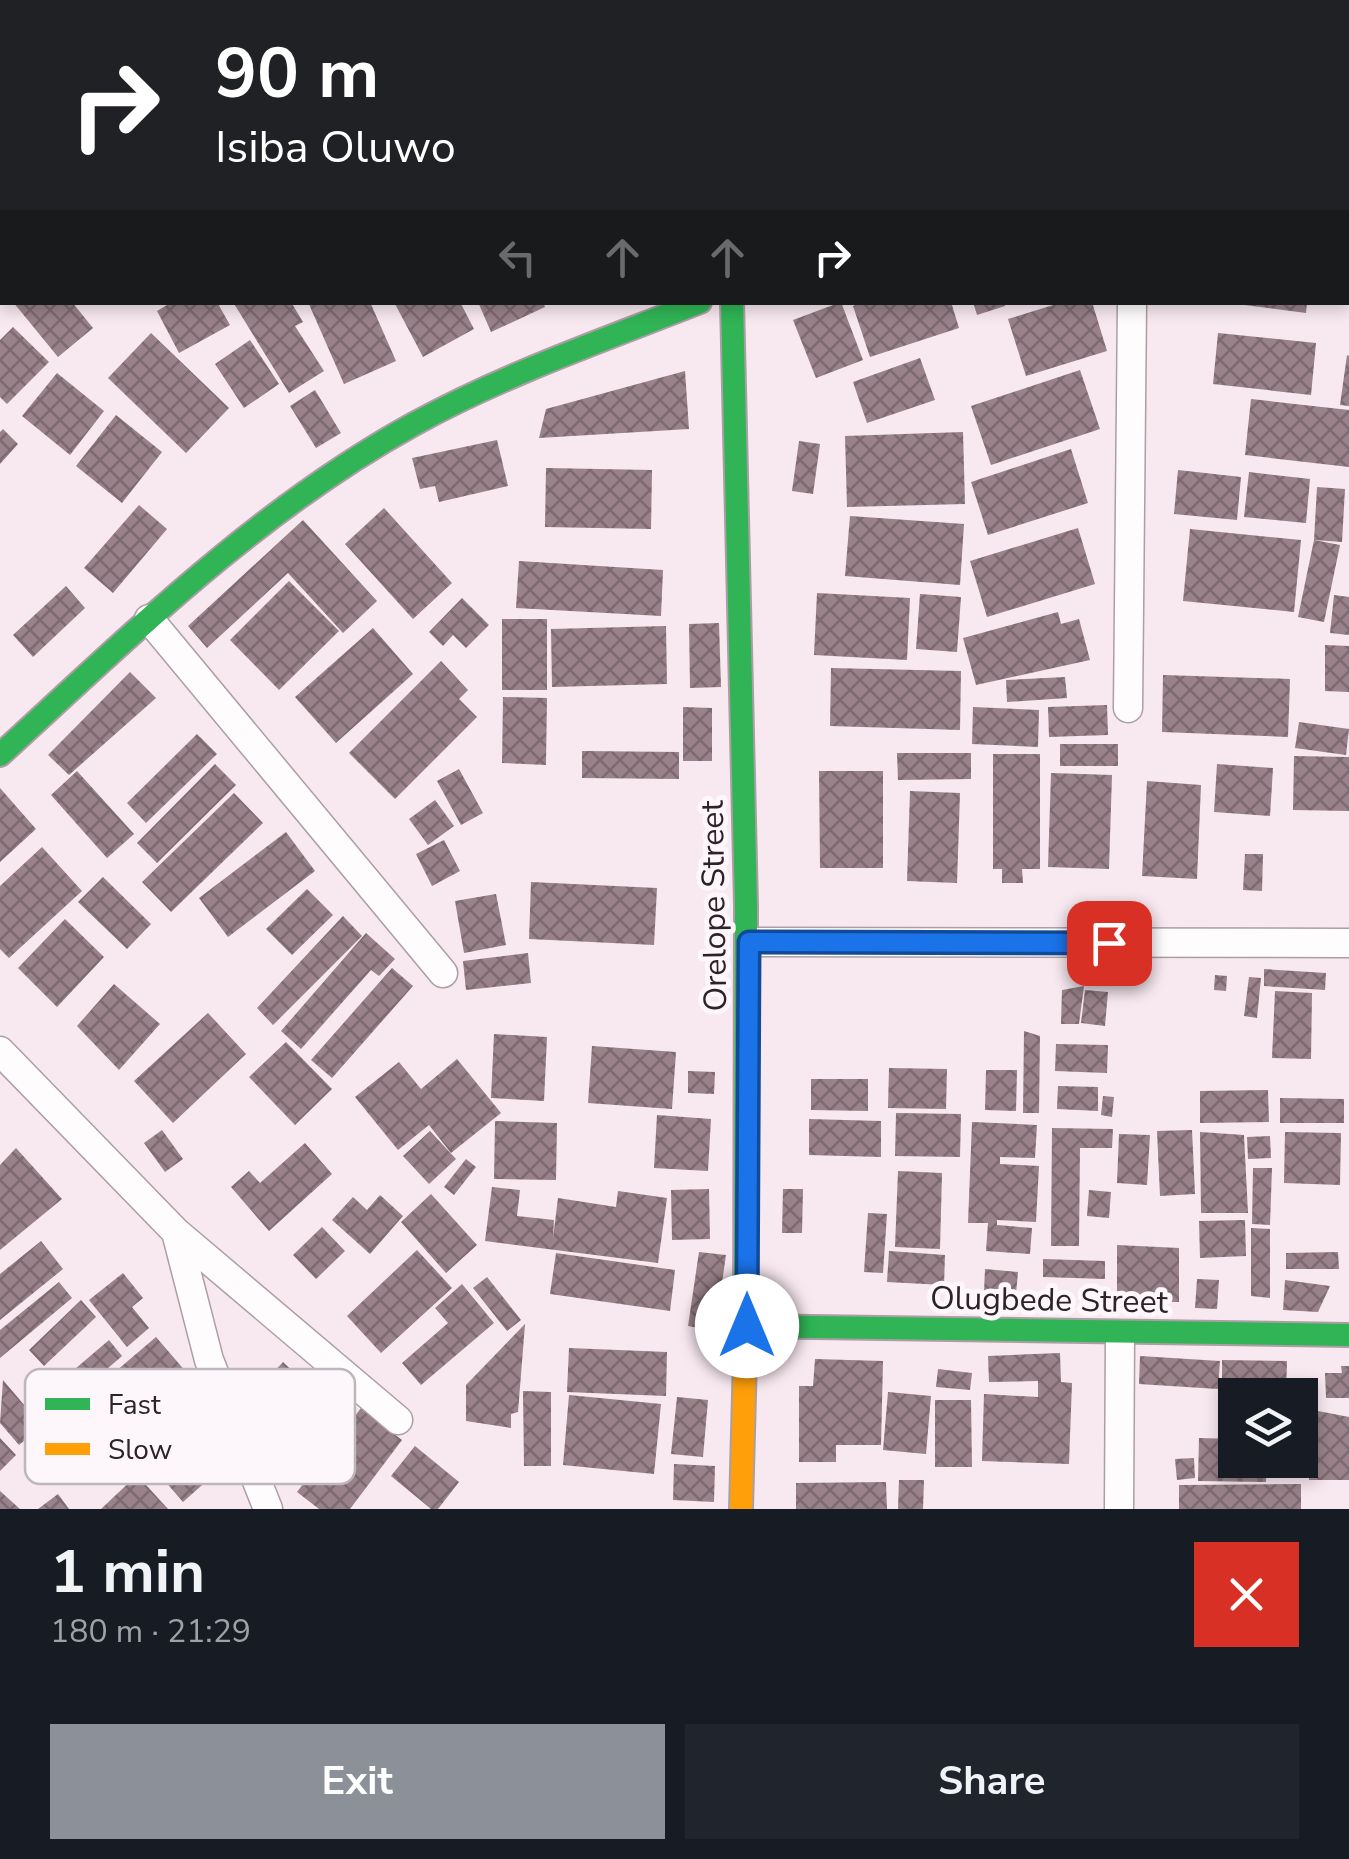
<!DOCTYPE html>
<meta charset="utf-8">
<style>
:root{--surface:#171b24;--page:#20242c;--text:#f1f3f6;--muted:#9ea1a6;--accent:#8c9099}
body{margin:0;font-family:"Nunito Sans",sans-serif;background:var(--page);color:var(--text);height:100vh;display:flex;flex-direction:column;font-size:38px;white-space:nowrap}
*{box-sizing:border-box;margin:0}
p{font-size:32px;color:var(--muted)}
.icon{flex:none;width:55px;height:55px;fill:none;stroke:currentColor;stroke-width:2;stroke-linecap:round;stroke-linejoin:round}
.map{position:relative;height:1509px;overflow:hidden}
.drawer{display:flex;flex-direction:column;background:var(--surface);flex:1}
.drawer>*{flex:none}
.banner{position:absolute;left:0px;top:0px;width:1350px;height:305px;box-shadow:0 5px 15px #0003;background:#202124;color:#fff;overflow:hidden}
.tools{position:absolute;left:1218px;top:1378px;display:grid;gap:20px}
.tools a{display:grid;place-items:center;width:100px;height:100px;border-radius:0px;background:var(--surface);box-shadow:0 5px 15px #0003;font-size:50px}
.pin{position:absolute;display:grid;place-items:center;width:85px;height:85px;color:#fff;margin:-42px;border-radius:20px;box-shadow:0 5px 15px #0006}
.me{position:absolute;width:110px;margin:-55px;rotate:0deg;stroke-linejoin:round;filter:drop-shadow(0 0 8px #0008)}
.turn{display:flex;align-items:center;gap:35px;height:210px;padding:0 50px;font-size:45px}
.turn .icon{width:130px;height:130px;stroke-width:2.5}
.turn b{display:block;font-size:70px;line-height:85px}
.lanes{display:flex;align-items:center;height:95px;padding:0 50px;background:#0003;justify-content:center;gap:50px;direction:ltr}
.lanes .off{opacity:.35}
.round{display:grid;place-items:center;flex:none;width:105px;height:105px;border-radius:0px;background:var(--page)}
.overview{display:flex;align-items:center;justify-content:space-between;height:170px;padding:0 50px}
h1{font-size:60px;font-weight:700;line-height:75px}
.cta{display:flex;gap:20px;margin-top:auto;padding:20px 50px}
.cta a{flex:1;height:115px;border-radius:0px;background:var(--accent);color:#fff;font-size:40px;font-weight:700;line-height:115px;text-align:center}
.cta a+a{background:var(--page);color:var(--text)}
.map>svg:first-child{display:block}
.building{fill:url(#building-cross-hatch)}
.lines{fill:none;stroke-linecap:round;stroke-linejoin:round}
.street-casing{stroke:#ac9ea5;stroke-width:31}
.fast-casing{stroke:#ac9ea5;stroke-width:26}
.slow-casing{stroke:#ac9ea5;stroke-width:26}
.street{stroke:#fefcfd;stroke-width:28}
.fast{stroke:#30b455;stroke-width:22}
.slow{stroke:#ff9f0a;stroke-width:22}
.route-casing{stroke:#114b97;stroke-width:25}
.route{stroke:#1a73e8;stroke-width:18}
.labels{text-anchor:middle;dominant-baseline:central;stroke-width:10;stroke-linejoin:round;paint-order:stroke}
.street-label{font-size:32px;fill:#2e2128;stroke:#fdf6fa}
.key{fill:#fdf6fa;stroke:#bfb6bb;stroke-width:2.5}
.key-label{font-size:28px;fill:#2e2128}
</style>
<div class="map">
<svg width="1349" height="1509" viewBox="0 0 1349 1509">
<defs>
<pattern id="building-cross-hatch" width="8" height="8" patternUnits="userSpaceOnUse" patternTransform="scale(2.5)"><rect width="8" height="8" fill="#99828a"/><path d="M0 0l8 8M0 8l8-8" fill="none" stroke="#7d6a71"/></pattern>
</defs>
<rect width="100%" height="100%" fill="#f8e8f0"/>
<path class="building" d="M13,302H72L93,328L58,357Z
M172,302H217L230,325L179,353L157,311Z
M233,302H291L303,322L295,326L324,371L289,393Z
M308,302H370L396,361L344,384Z
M394,302H460L474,329L423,357Z
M478,302H543L545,307L491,332Z
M841,302L863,360L816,378L793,320Z
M863,302H951L959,328L870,357L853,306Z
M973,302H1004L1005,306L977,315Z
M1063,302H1092L1107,351L1026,376L1008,319Z
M1221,302H1307L1306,313Z
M13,327L49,362L7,404L0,397V340Z
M151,333L229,408L186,453L108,378Z
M1218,333L1316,343L1311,395L1213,384Z
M250,340L279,384L244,408L215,364Z
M1347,355L1349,356V406L1340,405Z
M920,358L935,400L867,423L853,382Z
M1080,370L1100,429L991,465L971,406Z
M685,371L689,429L539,438L546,409Z
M57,373L104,411L70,455L22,416Z
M315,390L341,433L316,448L290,406Z
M1251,399L1349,410V467L1245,455Z
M116,415L162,452L122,503L76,466Z
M3,429L18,444L0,464V432Z
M963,432L965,504L847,507L845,436Z
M497,440L508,486L439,502L435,486L420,489L412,458Z
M799,441L820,444L813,494L792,491Z
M1071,449L1088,503L988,535L971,482Z
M546,468L652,470L651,529L545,527Z
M1178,470L1241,477L1237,520L1174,514Z
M1249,472L1310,479L1306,523L1244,517Z
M1317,487L1345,489L1342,542L1314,540Z
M139,505L167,529L113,593L84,568Z
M384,508L452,583L413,619L345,544Z
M850,516L964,524L960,585L845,576Z
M303,520L377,601L343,633L288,573L207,648L188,626Z
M1078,528L1095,584L987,617L970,561Z
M1190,529L1301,540L1294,612L1183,601Z
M1314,540L1340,545L1324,622L1298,617Z
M519,561L663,570L661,616L516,608Z
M289,581L339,631L279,690L230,640Z
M66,586L85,608L33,657L13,635Z
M817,593L910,598L907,660L814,655Z
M920,594L961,597L957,652L916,649Z
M1334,595L1349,597V635L1330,633Z
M462,598L489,625L466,648L453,635L443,646L429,632Z
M1058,612L1061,624L1079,619L1090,660L976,685L963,638Z
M502,619H547V690H502Z
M719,623L721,687L690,688L689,624Z
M666,626L667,684L552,687L551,629Z
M373,628L413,674L336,743L295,697Z
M1325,645L1349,646V692L1325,691Z
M441,661L468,690L459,699L477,717L395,799L349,753Z
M831,668L961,671L960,730L830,726Z
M130,672L156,698L69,775L48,755Z
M1163,675L1290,679L1288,737L1162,732Z
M1065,677L1067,698L1007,702L1006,680Z
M503,697L547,698L546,765L502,763Z
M1107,705L1108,735L1049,737L1048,707Z
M683,707L712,708V761H683Z
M973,707L1039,710L1038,747L972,744Z
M1299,722L1349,729L1346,755L1295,748Z
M197,734L217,754L146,823L127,803Z
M1060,744H1118V766H1060Z
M582,751L679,752V779L582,778Z
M897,753H971V779L898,780Z
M993,754H1040V869H1022L1023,883H1002V869H993Z
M1294,756L1349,757V811L1293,810Z
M215,764L236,785L157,863L137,843Z
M1217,764L1273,768L1270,816L1214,812Z
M459,769L483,813L461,825L437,781Z
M77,771L134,834L107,858L51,795Z
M819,771H883V868H820Z
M1051,773L1112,775L1109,869L1048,867Z
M1147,781L1201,785L1197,879L1142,876Z
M0,788L36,829L0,862Z
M910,791L960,793L957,883L907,881Z
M234,793L263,823L171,912L142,882Z
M435,800L454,826L428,845L409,819Z
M286,832L315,871L228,937L199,898Z
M444,840L460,871L432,886L416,854Z
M42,847L82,891L9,958L0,949V886Z
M1245,854H1263L1262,891L1243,890Z
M103,877L151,924L127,949L78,902Z
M531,882L657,888L654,945L529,939Z
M307,889L333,915L292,955L266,929Z
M496,894L506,945L464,953L455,901Z
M343,916L362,936L273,1025L257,1008Z
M65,919L104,957L57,1007L18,968Z
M366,933L395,959L379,976L371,970L301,1049L281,1031Z
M528,953L531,983L466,990L463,961Z
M392,968L413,986L332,1078L311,1060Z
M1264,969L1326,973L1325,990L1264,986Z
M1215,975L1227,976L1226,991L1214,990Z
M1249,977L1261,978L1257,1018L1244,1016Z
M114,984L160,1024L119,1070L77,1026Z
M1084,986L1079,1024H1061L1062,990Z
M1085,990L1108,992L1105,1026L1081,1023Z
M1275,991L1312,993L1311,1059L1272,1058Z
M208,1013L246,1054L173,1123L134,1081Z
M1024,1031L1040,1036L1039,1113H1023Z
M494,1034L547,1037L544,1101L491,1098Z
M286,1042L332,1089L295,1125L249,1077Z
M1056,1044L1108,1045L1107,1073L1055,1071Z
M592,1046L676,1052L672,1109L588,1103Z
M457,1059L501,1113L451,1153L429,1125L398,1150L355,1097L399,1062L421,1089Z
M889,1068L947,1069L946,1109L888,1108Z
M986,1070H1017L1016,1111L985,1110Z
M688,1071L715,1072L714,1094L688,1093Z
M811,1079H868V1111L811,1110Z
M1058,1086L1098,1087V1111L1057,1109Z
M1268,1090L1269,1122L1200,1123V1091Z
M1103,1096L1114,1097L1112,1117L1101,1115Z
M1280,1098L1344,1099V1123H1280Z
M896,1113L961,1114L960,1157L895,1156Z
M657,1115L711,1119L708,1171L654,1168Z
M809,1119L881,1121V1157L809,1155Z
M495,1121L557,1123L556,1180L494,1179Z
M972,1122L1037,1125L1035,1158L1000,1157V1164L1039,1166L1036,1222L997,1220V1225L1032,1228L1030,1254L986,1251L988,1223H968Z
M1052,1128L1113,1129L1112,1148H1080L1079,1246H1051Z
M162,1130L183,1159L165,1172L144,1143Z
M1192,1130L1195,1194L1160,1196L1157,1131Z
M430,1131L456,1159L429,1184L403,1156Z
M1200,1132L1244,1135L1248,1213H1201Z
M1285,1132L1341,1133L1340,1185L1284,1183Z
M1119,1134L1150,1135L1147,1185L1117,1183Z
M1270,1136L1271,1158L1248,1159L1247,1137Z
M305,1143L332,1174L269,1231L231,1187L249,1171L260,1183Z
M16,1148L62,1199L0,1250V1165Z
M466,1159L476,1167L454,1195L444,1187Z
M1253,1168H1272L1270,1225L1252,1224Z
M898,1171L942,1173L940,1249L895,1247Z
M492,1187L520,1190L517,1216L554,1220L553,1238L558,1198L616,1207L618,1191L667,1198L658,1263L485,1241Z
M709,1189L710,1239L672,1240L671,1190Z
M783,1189H803L802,1233H782Z
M1089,1190L1111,1192L1109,1218L1087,1216Z
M431,1194L477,1245L446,1273L401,1222Z
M380,1195L403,1216L370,1254L332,1220L353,1197L367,1210Z
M868,1213L887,1214L883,1273L864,1272Z
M1245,1220L1246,1256L1200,1258L1199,1221Z
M322,1227L345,1251L316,1279L293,1255Z
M1251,1228L1270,1229V1298L1251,1296Z
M41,1241L63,1269L0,1320V1274Z
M1117,1245L1179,1248V1302H1117Z
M417,1250L452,1288L381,1353L347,1316Z
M889,1251L945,1255L944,1285L887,1282Z
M699,1252L726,1255L715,1331L688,1326Z
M1338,1252L1339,1269H1286V1253Z
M556,1253L675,1270L670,1311L550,1294Z
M1043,1259L1105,1261V1279L1043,1277Z
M985,1269L1018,1272L1016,1294L984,1292Z
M123,1273L143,1298L132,1307L149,1328L127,1347L89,1300Z
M487,1277L521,1320L507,1331L473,1288Z
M1197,1279L1219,1280L1217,1309L1195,1308Z
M1285,1280L1330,1286L1318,1312L1283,1310Z
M59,1282L72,1298L0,1358V1330Z
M462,1284L494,1323L421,1385L402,1363L448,1323L435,1308Z
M81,1300L96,1317L44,1366L29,1350Z
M525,1324L518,1412L511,1414V1428L466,1421V1385Z
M156,1337L193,1380L172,1398L163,1386L109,1432L82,1400Z
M109,1340L122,1356L55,1414L41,1398Z
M569,1348L667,1352L666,1396L567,1392Z
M1060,1353L1061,1382L1072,1383L1069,1464L982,1461L984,1394L1038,1397V1381L989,1382L988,1356Z
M1140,1356L1220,1361L1218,1389L1139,1384Z
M815,1359L883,1361L881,1445H836V1462H799V1386H813Z
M1222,1360L1287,1361L1286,1395H1235V1410L1222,1409Z
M283,1362L339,1415L302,1453L247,1401Z
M1341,1366H1349V1398H1326L1325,1373H1342Z
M938,1369L972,1373L970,1390L936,1387Z
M3,1380L42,1426L19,1445L0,1423Z
M523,1391L551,1392V1466H524Z
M888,1392L931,1396L926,1454L883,1450Z
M569,1395L661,1404L654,1474L563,1465Z
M677,1397L708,1400L703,1457L671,1454Z
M935,1400H971L972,1467H935Z
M361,1408L402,1440L350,1509H319L297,1492Z
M1313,1410L1349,1417V1480H1309Z
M1300,1420H1305L1307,1463L1284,1464V1460H1300Z
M183,1428L219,1470L183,1502L143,1456Z
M0,1438L16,1455L0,1471Z
M1199,1438L1235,1439V1460H1267L1266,1482L1198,1481Z
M415,1446L459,1482L438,1509H431L391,1476Z
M1194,1458L1195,1478L1177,1480L1175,1459Z
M674,1464L715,1466L714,1502L673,1500Z
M137,1475L168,1509H101Z
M899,1480H924L923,1509H898Z
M886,1482L887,1509H796V1483Z
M1301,1484V1509H1179V1485Z
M0,1491L20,1509H0Z
M58,1494L69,1509H38Z"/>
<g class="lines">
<defs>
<path id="street" d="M110,0L111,2
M446,2L451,0
M1348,65H1349
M0,223L2,221
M149,619L443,973
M1128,708L1132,302
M749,942L1349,943
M0,1051L176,1232L209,1360L268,1509
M176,1232L398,1420
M1119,1509L1120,1335"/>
<path id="fast" d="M732,302L746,906L745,1356
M0,755C129,637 259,509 414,424C505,374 604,340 700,302
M747,1326L1349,1335"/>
<path id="slow" d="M741,1509L745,1356"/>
</defs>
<use href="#street" class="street-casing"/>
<use href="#fast" class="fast-casing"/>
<use href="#slow" class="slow-casing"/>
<use href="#street" class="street"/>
<use href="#fast" class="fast"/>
<use href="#slow" class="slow"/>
</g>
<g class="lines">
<defs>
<path id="route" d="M747,1326L749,942L1109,943"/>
</defs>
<use href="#route" class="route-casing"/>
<use href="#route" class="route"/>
</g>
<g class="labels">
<g class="street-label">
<text transform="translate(714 906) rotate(-91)">Orelope Street</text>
<text transform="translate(1049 1300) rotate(1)">Olugbede Street</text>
</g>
</g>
<rect x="25" y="1369" width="330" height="115" rx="15" class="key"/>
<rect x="45" y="1398" width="45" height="12" fill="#30b455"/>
<rect x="45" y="1443" width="45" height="12" fill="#ff9f0a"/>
<g class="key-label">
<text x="108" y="1414">Fast</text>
<text x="108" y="1459">Slow</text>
</g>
</svg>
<div class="tools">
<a><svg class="icon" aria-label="layers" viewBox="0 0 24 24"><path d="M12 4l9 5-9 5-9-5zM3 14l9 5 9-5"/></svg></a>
</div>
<div class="pin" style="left:1109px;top:943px;background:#d93025"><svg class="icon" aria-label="arrive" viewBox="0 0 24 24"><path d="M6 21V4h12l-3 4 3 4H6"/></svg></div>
<svg class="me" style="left:747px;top:1326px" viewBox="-20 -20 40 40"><circle r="19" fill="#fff"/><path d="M0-13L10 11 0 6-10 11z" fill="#1a73e8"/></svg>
<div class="banner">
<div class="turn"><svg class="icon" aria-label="right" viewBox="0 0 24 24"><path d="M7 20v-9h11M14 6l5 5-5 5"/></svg><div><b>90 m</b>Isiba Oluwo</div></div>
<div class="lanes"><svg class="icon off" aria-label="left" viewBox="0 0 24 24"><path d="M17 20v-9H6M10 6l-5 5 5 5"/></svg><svg class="icon off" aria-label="ahead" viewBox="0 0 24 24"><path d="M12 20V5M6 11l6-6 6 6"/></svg><svg class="icon off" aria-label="ahead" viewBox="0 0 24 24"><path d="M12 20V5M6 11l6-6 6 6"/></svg><svg class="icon" aria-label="right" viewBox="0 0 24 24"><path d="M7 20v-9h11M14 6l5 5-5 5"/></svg></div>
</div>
</div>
<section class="drawer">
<div class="overview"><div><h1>1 min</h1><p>180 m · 21:29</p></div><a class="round" style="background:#d93025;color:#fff"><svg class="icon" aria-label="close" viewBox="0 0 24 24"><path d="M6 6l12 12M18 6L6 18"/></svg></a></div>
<div class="cta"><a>Exit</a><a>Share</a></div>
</section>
